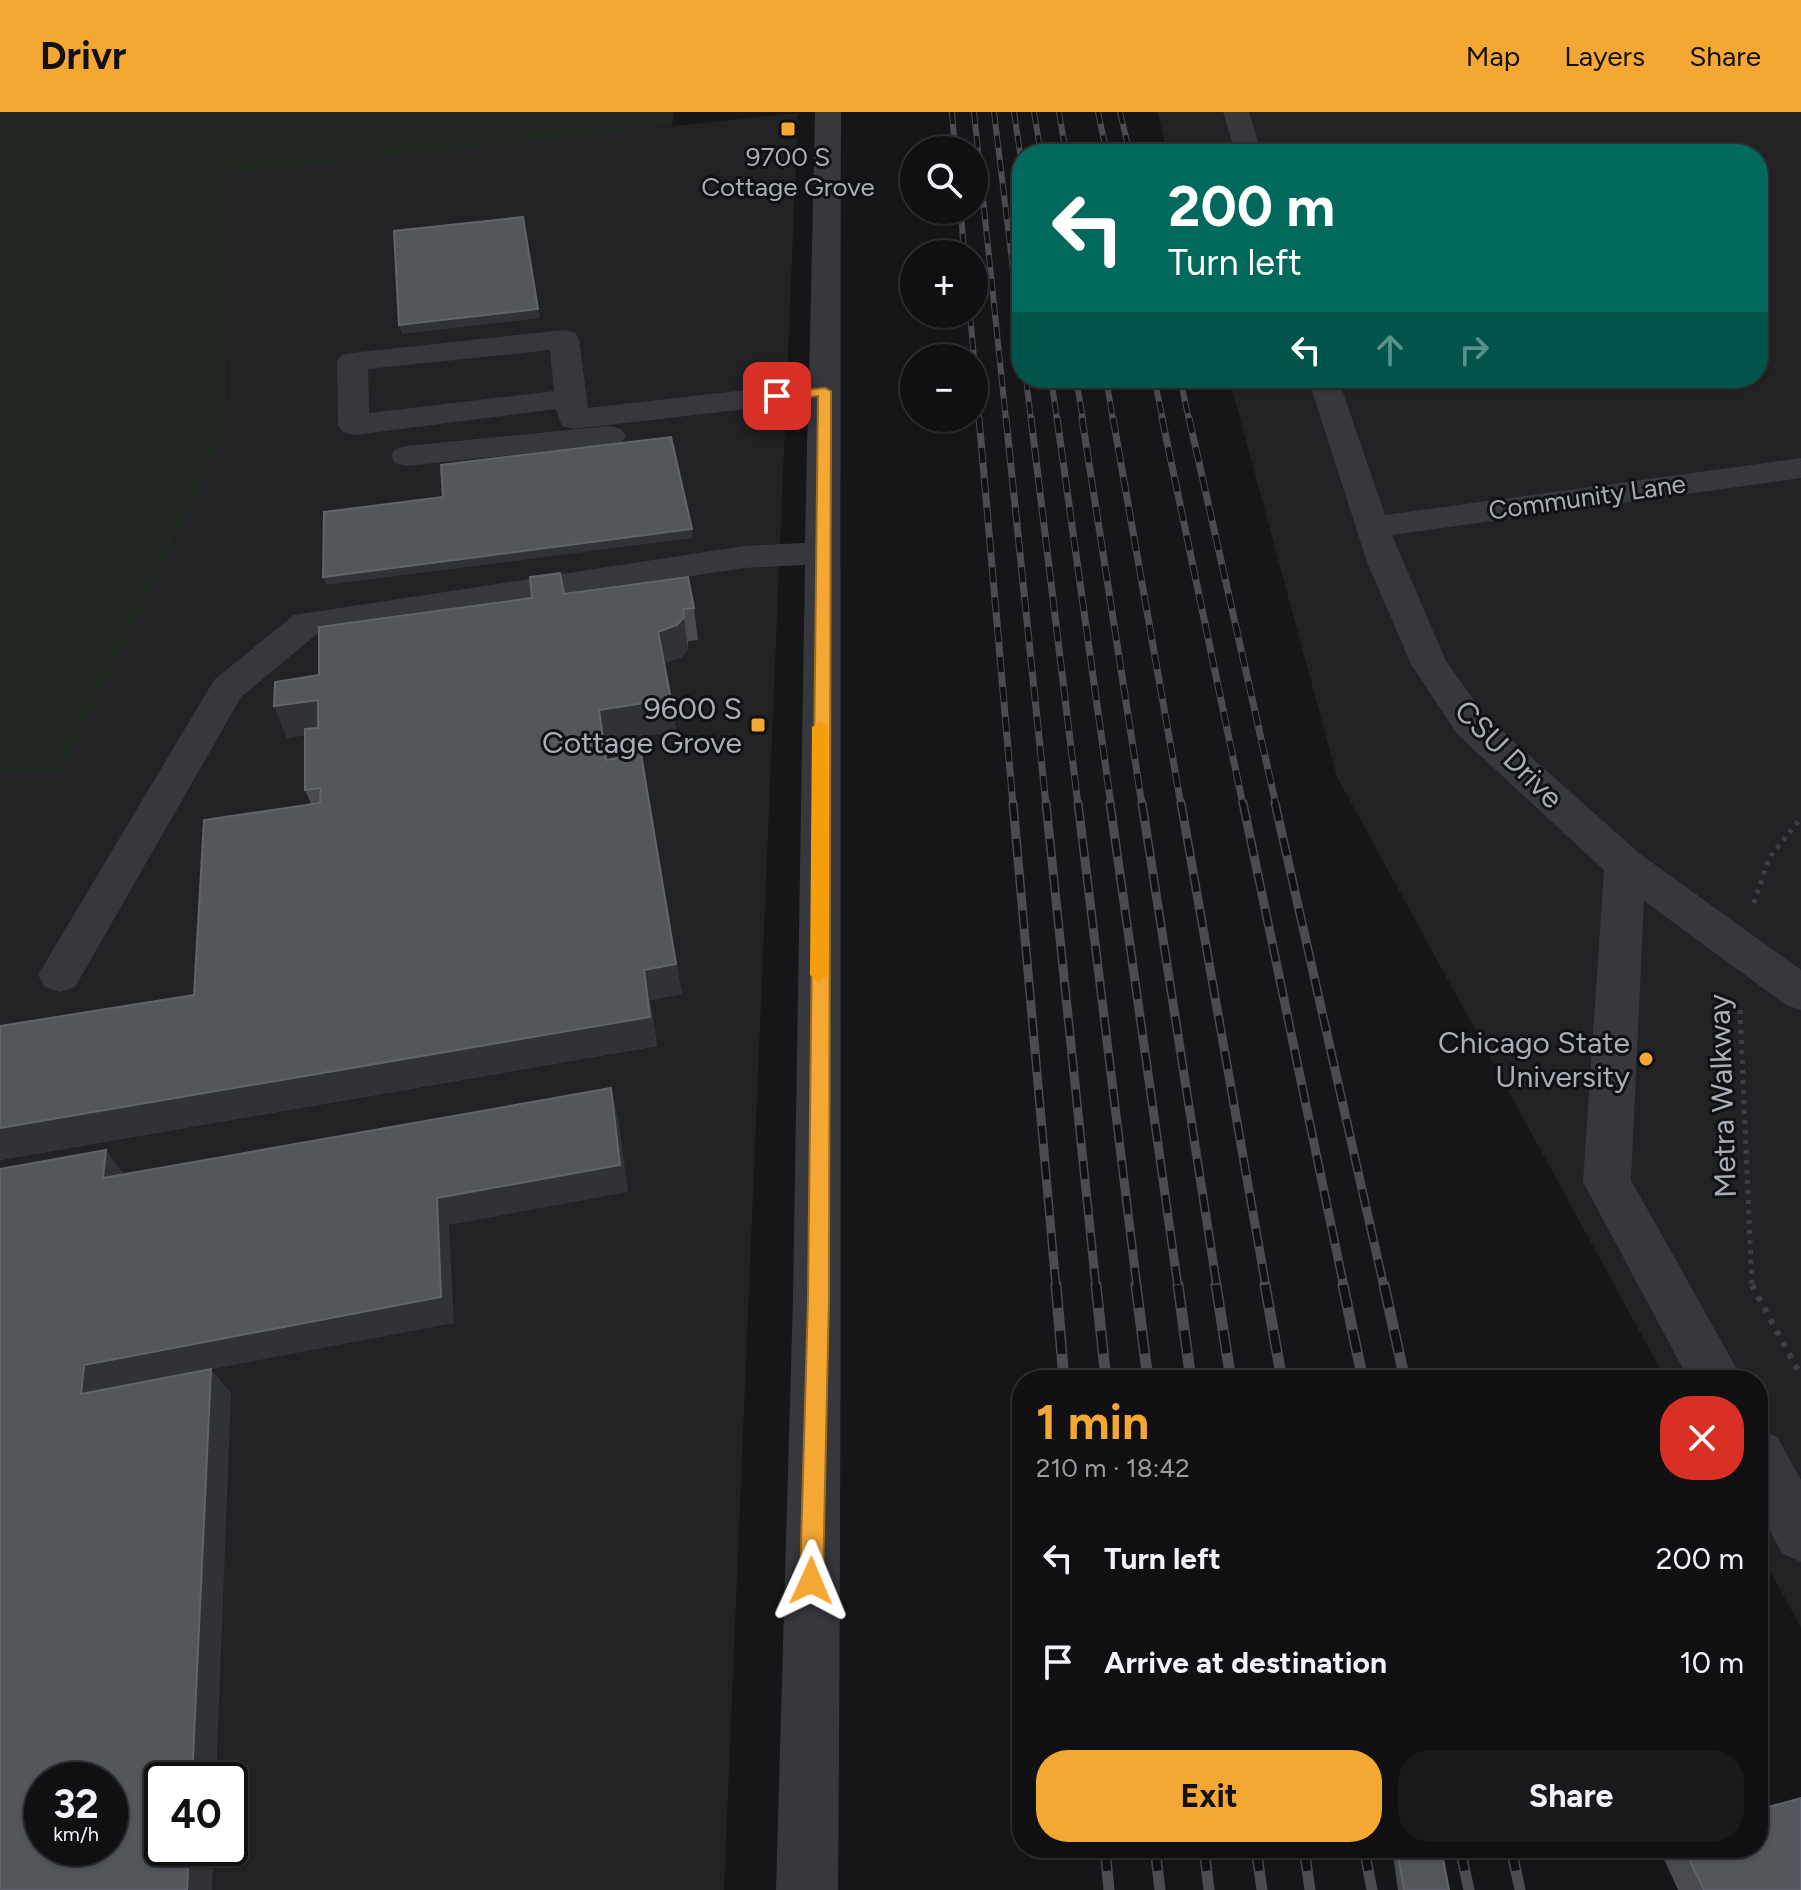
<!DOCTYPE html>
<meta charset="utf-8">
<style>
:root{--surface:#101012;--page:#19191b;--text:#f1f3f6;--muted:#9c9d9f;--line:#303032;--accent:#f4a732}
body{margin:0;font-family:Figtree,sans-serif;background:var(--page);color:var(--text);height:100vh;display:flex;flex-direction:column;font-size:30px;white-space:nowrap}
*{box-sizing:border-box;margin:0}
p{font-size:26px;color:var(--muted)}
.icon{flex:none;width:44px;height:44px;fill:none;stroke:currentColor;stroke-width:2;stroke-linecap:round;stroke-linejoin:round}
.map{position:relative;flex:1;overflow:hidden}
.side{position:absolute;left:1012px;top:1258px;width:756px;height:488px;display:flex;flex-direction:column;background:var(--surface);border-radius:32px;box-shadow:0 2px 6px #0004,0 0 0 2px var(--line)}
.side>*{flex:none}
.top-card{position:absolute;left:1012px;top:32px;width:756px;height:244px;border-radius:32px;box-shadow:0 2px 6px #0004,0 0 0 2px var(--line);background:#00695c;color:#fff;overflow:hidden}
.buttons{position:absolute;left:900px;top:24px;display:grid;gap:16px}
.buttons a{display:grid;place-items:center;width:88px;height:88px;border-radius:50%;background:var(--surface);box-shadow:0 2px 6px #0004,0 0 0 2px var(--line);font-size:40px}
.speed{position:absolute;left:24px;top:1650px;display:flex;gap:16px;font-size:40px;font-weight:700;text-align:center}
.speed>*{display:grid;place-content:center;width:104px;height:104px;border-radius:50%;background:var(--surface);box-shadow:0 2px 6px #0004,0 0 0 2px var(--line);line-height:1}
.speed small{font-size:20px;font-weight:400}
.speed .limit{border:4px solid #111;border-radius:12px;background:#fff;color:#111}
.pin{position:absolute;display:grid;place-items:center;width:68px;height:68px;color:#fff;margin:-34px;border-radius:16px;box-shadow:0 4px 12px #0006}
.me{position:absolute;width:88px;margin:-44px;rotate:1deg;stroke-linejoin:round;filter:drop-shadow(0 0 6px #0008)}
.turn{display:flex;align-items:center;gap:28px;height:168px;padding:0 24px;font-size:36px}
.turn .icon{width:104px;height:104px;stroke-width:2.5}
.turn b{display:block;font-size:56px;line-height:68px}
.lanes{display:flex;align-items:center;height:76px;padding:0 24px;background:#0003;justify-content:center;gap:40px;direction:ltr}
.lanes .off{opacity:.35}
.round{display:grid;place-items:center;flex:none;width:84px;height:84px;border-radius:32px;background:var(--page)}
.head{display:flex;align-items:center;justify-content:space-between;height:136px;padding:0 24px}
h1{font-size:48px;font-weight:700;line-height:60px;color:var(--accent)}
.cta{display:flex;gap:16px;margin-top:auto;padding:16px 24px}
.cta a{flex:1;height:92px;border-radius:32px;background:var(--accent);color:#111;font-size:32px;font-weight:700;line-height:92px;text-align:center}
.cta a+a{background:var(--page);color:var(--text)}
ul{padding:0;list-style:none}
li{display:flex;align-items:center;gap:24px;height:104px;padding:0 24px}
li div{flex:1}
li b{display:block;font-size:30px}
li em{font-style:normal}
header{display:flex;align-items:center;gap:48px;box-sizing:border-box;height:112px;padding:0 40px;background:var(--accent);color:#111}
header strong{font-size:38px}
nav{display:flex;gap:44px;margin-inline-start:auto;font-size:28px}
.map>svg:first-child{display:block}
.built{fill:#222225;fill-rule:evenodd}
.green{fill:#1e261f}
.lines{fill:none;stroke-linecap:round;stroke-linejoin:round}
.path-far1{stroke:#3d3f44;stroke-width:5;stroke-dasharray:4 6;stroke-linecap:butt}
.path{stroke:#3d3f44;stroke-width:6;stroke-dasharray:5 8;stroke-linecap:butt}
.minor{fill:#37383d;fill-rule:evenodd}
.rail-far3-casing{stroke:#4a4c52;stroke-width:6}
.rail-far2-casing{stroke:#4a4c52;stroke-width:7}
.rail-far1-casing{stroke:#4a4c52;stroke-width:9}
.rail-casing{stroke:#4a4c52;stroke-width:11}
.rail-far3{stroke:#111113;stroke-width:4;stroke-dasharray:12;stroke-linecap:butt}
.rail-far2{stroke:#111113;stroke-width:5;stroke-dasharray:15;stroke-linecap:butt}
.rail-far1{stroke:#111113;stroke-width:6;stroke-dasharray:18;stroke-linecap:butt}
.rail{stroke:#111113;stroke-width:8;stroke-dasharray:23;stroke-linecap:butt}
.wall{fill:#494b50}
.shaded-wall{fill:#303235}
.building{fill:#53565b;stroke:#61646a;stroke-width:2;fill-rule:evenodd}
.route{fill:#f4a732;stroke:#9f6d20;stroke-width:2}
.slow{fill:#f59e0b}
.poi-dot{fill:#f4a732;stroke:#111113;stroke-width:3}
.labels{text-anchor:middle;dominant-baseline:central;stroke-width:6;stroke-linejoin:round;paint-order:stroke}
.far-poi-label{font-size:26px;fill:#a8aeb8;stroke:#111113}
.far-street-label{font-size:26px;fill:#a8aeb8;stroke:#111113}
.poi-label{font-size:30px;fill:#a8aeb8;stroke:#111113;text-anchor:end}
.street-label{font-size:30px;fill:#a8aeb8;stroke:#111113}
</style>
<header>
<strong>Drivr</strong>
<nav><a>Map</a><a>Layers</a><a>Share</a></nav>
</header>
<div class="map">
<svg width="1801" height="1778" viewBox="0 0 1801 1778">
<rect width="100%" height="100%" fill="#161618"/>
<path class="built" d="M1157,0H1801V1516L1758,1437V1268H1666L1337,665L1229,266H1758V42H1168Z
M798,1L724,1778H0V661H61L228,317L225,61ZM42,1668H110V1736H42ZM162,1668H230V1736H162Z"/>
<path class="green" d="M0,0H674L672,14L225,62L228,317L61,661H0Z"/>
<g class="lines">
<path class="path-far1" d="M1754,791L1769,746L1801,706
M1740,898L1752,1175"/>
<path class="path" d="M1752,1173L1801,1264"/>
<path class="minor" d="M815,0H841C839,592 843,1185 838,1778H776L793,1186L805,453L744,456L318,521L241,585L75,875L60,880L45,875L38,863L214,568L294,503L744,434L805,431L808,290L573,317L562,314L556,297L354,323L343,320L338,313L337,250L341,243L352,241L564,218L575,221L579,227L588,296L809,271ZM550,238L554,279L369,301L368,257Z
M1223,0H1249L1262,42H1236Z
M1308,266H1338L1385,403L1801,346V366L1392,423L1446,549L1485,604L1640,742L1801,858V898L1786,893L1644,789L1631,1068L1743,1268H1689L1583,1070L1604,758L1457,622L1411,552L1367,450Z
M610,314L621,317L626,324L621,331L407,354L395,351L391,344L395,337L407,334Z
M1758,1317L1777,1325L1801,1368V1450L1782,1441L1758,1397Z"/>
<defs>
<path id="rail-far3" d="M952,0L955,38
M974,0L1006,308
M994,0L1022,232
M1014,0L1022,54
M1034,0L1041,42
M1059,0L1066,42
M1098,0L1107,42
M1120,0L1130,42
M961,98L964,142
M970,202L974,246
M974,250L979,308
M1026,266L1031,308
M1051,266L1057,308
M1076,266L1083,308
M1106,266L1113,308
M1154,266L1163,308
M1180,266L1189,308"/>
<path id="rail-far2" d="M979,306L1013,693
M1006,306L1046,693
M1031,306L1078,693
M1057,306L1111,693
M1082,306L1142,693
M1113,306L1181,693
M1162,306L1243,693
M1189,306L1276,693"/>
<path id="rail-far1" d="M1013,691L1056,1175
M1046,691L1096,1175
M1078,691L1137,1175
M1110,691L1178,1175
M1142,691L1217,1175
M1181,691L1266,1175
M1243,691L1344,1175
M1275,691L1384,1175"/>
<path id="rail" d="M1056,1173L1064,1268
M1096,1173L1106,1268
M1136,1173L1148,1268
M1178,1173L1191,1268
M1216,1173L1231,1268
M1265,1173L1282,1268
M1343,1173L1363,1268
M1384,1173L1405,1268
M1105,1736L1109,1778
M1155,1736L1160,1778
M1204,1736L1209,1778
M1256,1736L1262,1778
M1304,1736L1310,1778
M1364,1736L1372,1778
M1460,1736L1469,1778
M1511,1736L1520,1778"/>
</defs>
<use href="#rail-far3" class="rail-far3-casing"/>
<use href="#rail-far2" class="rail-far2-casing"/>
<use href="#rail-far1" class="rail-far1-casing"/>
<use href="#rail" class="rail-casing"/>
<use href="#rail-far3" class="rail-far3"/>
<use href="#rail-far2" class="rail-far2"/>
<use href="#rail-far1" class="rail-far1"/>
<use href="#rail" class="rail"/>
</g>
<path class="wall" d="M565,482L694,496L698,528L688,529V537L682,545L664,551L676,619L606,630L608,647L682,882L650,888L657,934L0,1048V914L194,883L311,692L305,678V623L287,626L319,563Z
M1392,1736H1441L1449,1778H1398Z
M1659,1736H1758L1801,1778H1678Z"/>
<path class="shaded-wall" d="M523,105L540,206L402,222L399,213Z
M692,417L693,426L326,473L323,465Z
M683,497L688,537L682,545L663,552L658,520Z
M671,587L676,619L606,630L612,679L606,648L599,598Z
M318,588L330,620L287,626L274,594Z
M641,642L682,882L650,888L657,934L0,1048V1016L644,858Z
M611,976L618,1004L628,1080L449,1113L454,1211L81,1282L84,1253L437,1086Z
M106,1038L127,1066H103Z
M211,1257L231,1281L216,1668H192Z
M189,1736H214L212,1778H187Z"/>
<path class="building" d="M523,105L538,197L399,213L394,119Z
M671,325L692,417L323,465L324,400L443,385L441,353Z
M560,461L564,482L688,465L694,496L683,497L684,505L677,513L658,520L671,587L599,598L606,648L641,642L676,852L644,858L650,905L0,1016V914L194,883L204,708L320,691L321,676L305,678V617L318,616V588L274,594L275,570L319,563V515L532,486L530,465Z
M611,976L620,1053L437,1086L441,1185L84,1253L81,1282L211,1257L192,1668H162V1736H189L187,1778H0V1057L106,1038L103,1066ZM42,1668H110V1736H42Z
M1801,1686V1778H1704L1684,1736H1758V1698Z
M1397,1736H1441L1449,1778H1404Z"/>
<path class="route" d="M825,276L831,279L829,1186L823,1469L819,1478L811,1481L803,1478L800,1469L808,1186L818,284L777,288L770,284L777,281Z"/>
<path class="slow" d="M820,610L828,615V863L819,870L810,863L812,615Z"/>
<g class="poi-dot">
<rect x="780" y="9" width="16" height="16" rx="4"/>
<rect x="750" y="605" width="16" height="16" rx="4"/>
<circle cx="1646" cy="947" r="8"/>
</g>
<g class="labels">
<g class="far-poi-label">
<text x="788" y="45">9700 S<tspan x="788" dy="30">Cottage Grove</tspan></text>
</g>
<g class="far-street-label">
<text transform="translate(1587 385) rotate(-8)">Community Lane</text>
</g>
<g class="poi-label">
<text x="742" y="596">9600 S<tspan x="742" dy="34">Cottage Grove</tspan></text>
<text x="1630" y="930">Chicago State<tspan x="1630" dy="34">University</tspan></text>
</g>
<g class="street-label">
<text transform="translate(1509 642) rotate(45)">CSU Drive</text>
<text transform="translate(1722 984) rotate(-92)">Metra Walkway</text>
</g>
</g>
</svg>
<div class="buttons">
<a><svg class="icon" aria-label="search" viewBox="0 0 24 24"><circle cx="10" cy="10" r="6"/><path d="M15 15l6 6"/></svg></a>
<a>+</a>
<a>−</a>
</div>
<div class="speed"><div>32<small>km/h</small></div><div class="limit">40</div></div>
<div class="pin" style="left:777px;top:284px;background:#d93025"><svg class="icon" aria-label="arrive" viewBox="0 0 24 24"><path d="M6 21V4h12l-3 4 3 4H6"/></svg></div>
<svg class="me" style="left:811px;top:1469px" viewBox="-20 -20 40 40"><path d="M0-17L14 15 0 8-14 15z" fill="#f4a732" stroke="#fff" stroke-width="4"/></svg>
<div class="top-card">
<div class="turn"><svg class="icon" aria-label="left" viewBox="0 0 24 24"><path d="M17 20v-9H6M10 6l-5 5 5 5"/></svg><div><b>200 m</b>Turn left</div></div>
<div class="lanes"><svg class="icon" aria-label="left" viewBox="0 0 24 24"><path d="M17 20v-9H6M10 6l-5 5 5 5"/></svg><svg class="icon off" aria-label="ahead" viewBox="0 0 24 24"><path d="M12 20V5M6 11l6-6 6 6"/></svg><svg class="icon off" aria-label="right" viewBox="0 0 24 24"><path d="M7 20v-9h11M14 6l5 5-5 5"/></svg></div>
</div>
<section class="side">
<div class="head"><div><h1>1 min</h1><p>210 m · 18:42</p></div><a class="round" style="background:#d93025;color:#fff"><svg class="icon" aria-label="close" viewBox="0 0 24 24"><path d="M6 6l12 12M18 6L6 18"/></svg></a></div>
<ul>
<li><svg class="icon" aria-label="left" viewBox="0 0 24 24"><path d="M17 20v-9H6M10 6l-5 5 5 5"/></svg><div><b>Turn left</b></div><em>200 m</em></li>
<li><svg class="icon" aria-label="arrive" viewBox="0 0 24 24"><path d="M6 21V4h12l-3 4 3 4H6"/></svg><div><b>Arrive at destination</b></div><em>10 m</em></li>
</ul>
<div class="cta"><a>Exit</a><a>Share</a></div>
</section>
</div>
